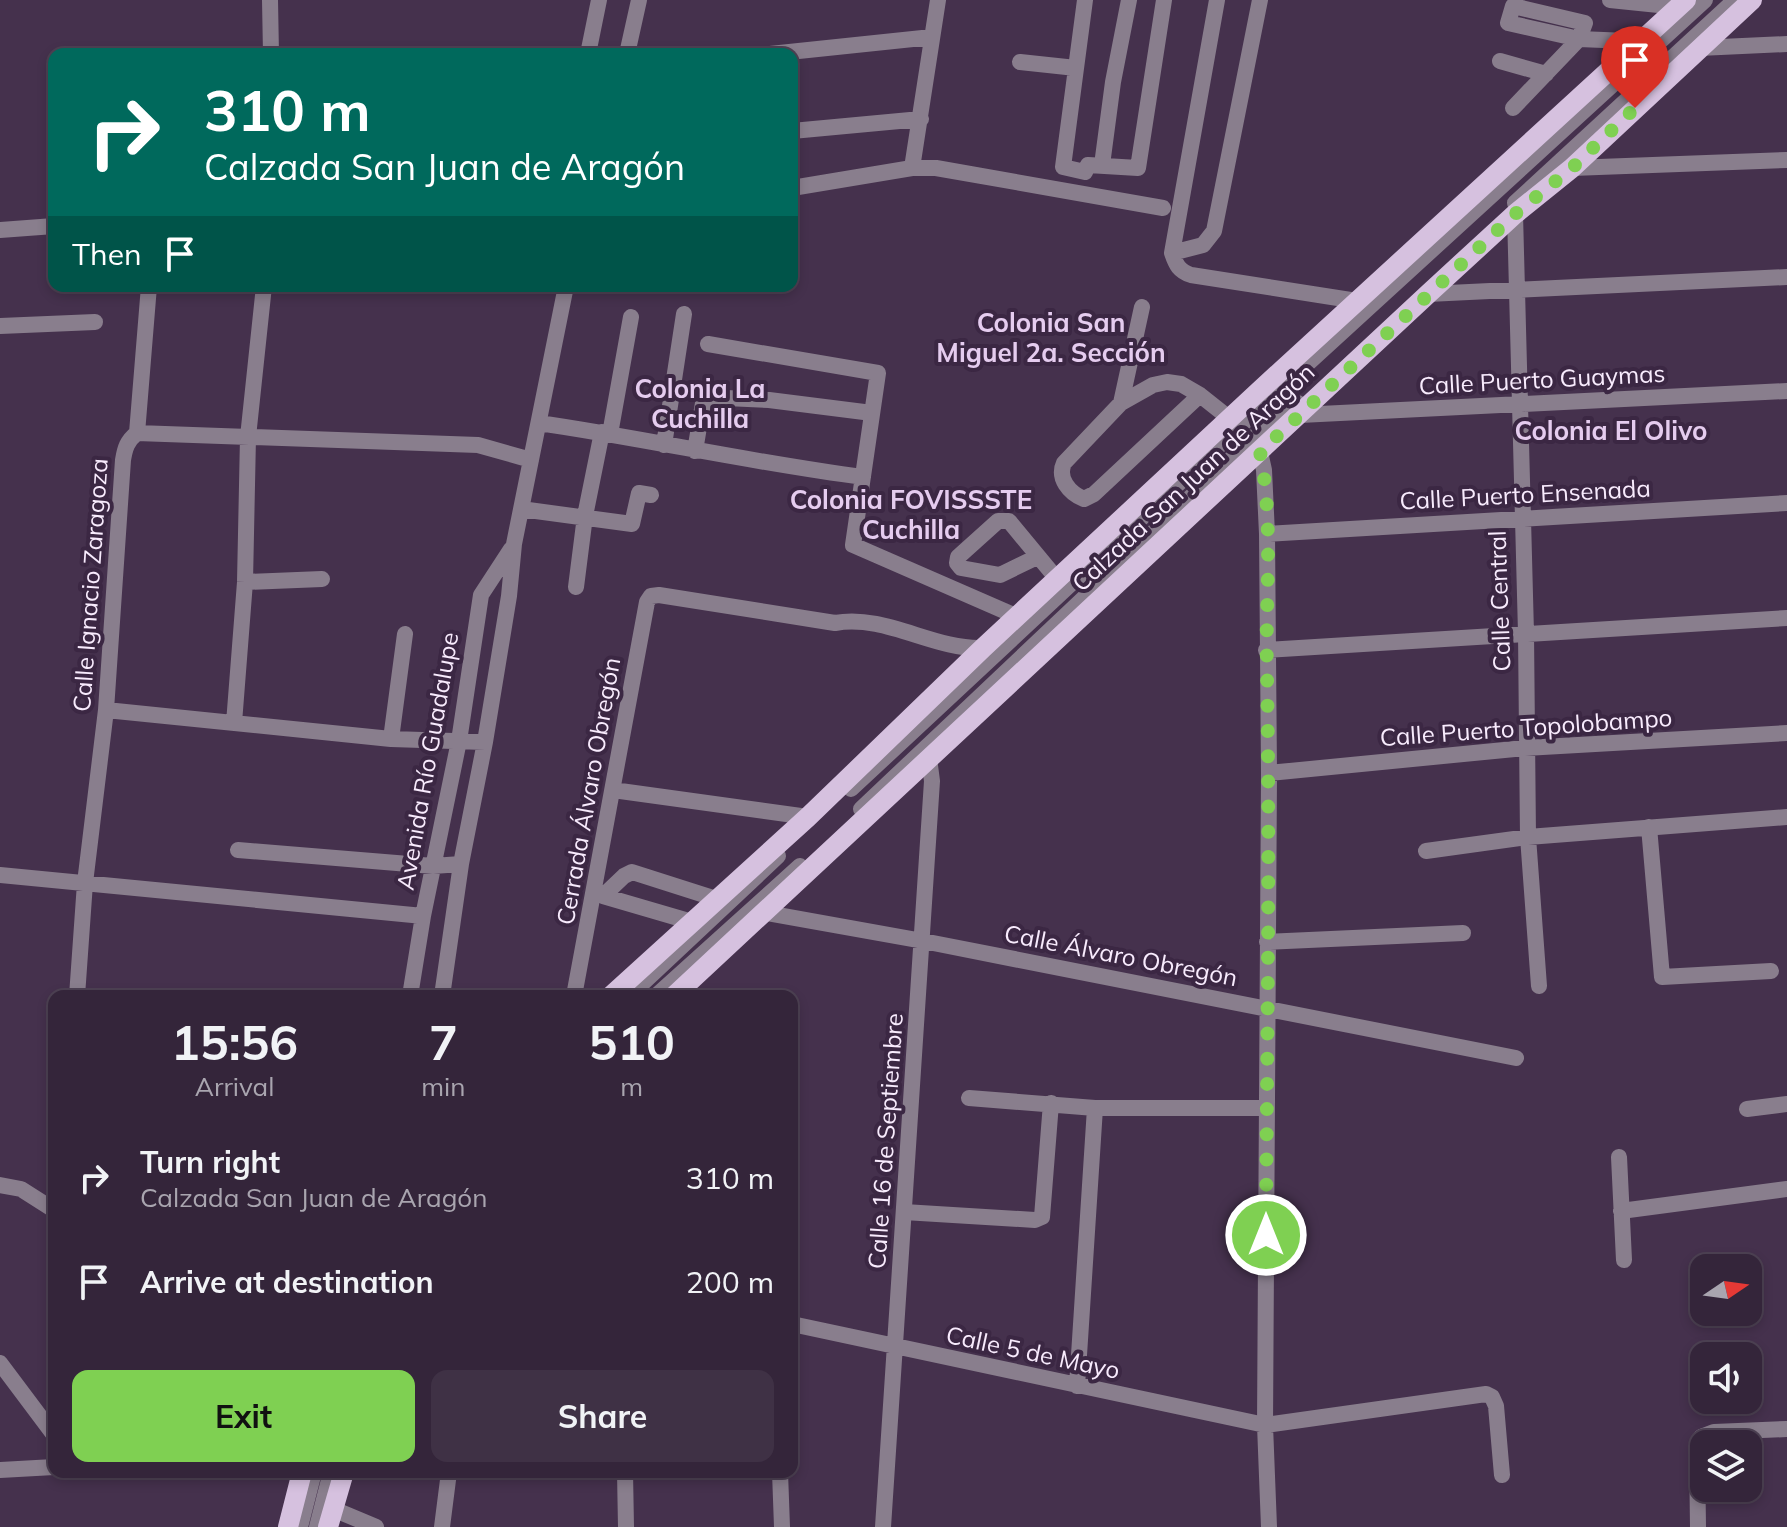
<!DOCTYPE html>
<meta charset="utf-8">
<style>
:root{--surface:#34253a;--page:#3f3145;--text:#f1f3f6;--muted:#a9a5af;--line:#4e4254;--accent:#7fd052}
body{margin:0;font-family:Mulish,sans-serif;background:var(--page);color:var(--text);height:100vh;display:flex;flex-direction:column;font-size:30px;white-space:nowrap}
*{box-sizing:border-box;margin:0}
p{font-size:26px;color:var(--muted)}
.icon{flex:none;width:44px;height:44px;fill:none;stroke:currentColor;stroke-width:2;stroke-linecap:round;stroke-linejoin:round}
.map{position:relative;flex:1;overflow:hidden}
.drawer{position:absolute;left:48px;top:990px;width:750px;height:488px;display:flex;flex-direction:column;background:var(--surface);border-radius:16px;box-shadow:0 4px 12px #0003,0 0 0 2px var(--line)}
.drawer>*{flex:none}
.top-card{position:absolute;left:48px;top:48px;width:750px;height:244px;border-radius:16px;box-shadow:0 4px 12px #0003,0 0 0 2px var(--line);background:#00695c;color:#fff;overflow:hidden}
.needle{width:52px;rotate:77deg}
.tools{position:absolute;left:1690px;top:1254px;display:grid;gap:16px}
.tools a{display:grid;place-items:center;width:72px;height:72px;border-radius:16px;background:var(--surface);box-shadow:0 4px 12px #0003,0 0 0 2px var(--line);font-size:40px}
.pin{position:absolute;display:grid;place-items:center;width:68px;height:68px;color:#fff;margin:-82px -34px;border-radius:50% 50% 50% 0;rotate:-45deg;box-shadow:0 0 8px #0007}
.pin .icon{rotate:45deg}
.me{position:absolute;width:88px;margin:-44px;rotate:0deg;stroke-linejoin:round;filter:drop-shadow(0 0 6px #0008)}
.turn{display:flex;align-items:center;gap:28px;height:168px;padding:0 24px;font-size:36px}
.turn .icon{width:104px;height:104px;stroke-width:2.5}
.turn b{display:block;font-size:56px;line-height:68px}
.then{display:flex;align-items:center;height:76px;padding:0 24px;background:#0003;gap:16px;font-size:30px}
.eta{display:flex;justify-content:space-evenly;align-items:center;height:136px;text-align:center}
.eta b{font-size:48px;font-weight:700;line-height:56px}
.cta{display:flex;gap:16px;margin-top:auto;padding:16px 24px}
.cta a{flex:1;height:92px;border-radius:16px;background:var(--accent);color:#111;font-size:32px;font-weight:700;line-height:92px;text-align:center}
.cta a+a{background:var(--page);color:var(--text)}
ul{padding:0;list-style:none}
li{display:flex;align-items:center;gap:24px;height:104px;padding:0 24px}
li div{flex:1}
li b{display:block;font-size:30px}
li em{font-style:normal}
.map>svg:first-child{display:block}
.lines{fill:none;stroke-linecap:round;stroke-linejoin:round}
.minor{stroke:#897e8d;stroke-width:16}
.major{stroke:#d6c1df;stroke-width:20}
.route{stroke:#7fd052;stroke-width:14;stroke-dasharray:0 25.2}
.labels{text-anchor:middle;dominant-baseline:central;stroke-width:8;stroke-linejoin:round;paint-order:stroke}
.street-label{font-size:24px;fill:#f8ebfd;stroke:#3b2743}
.neighbourhood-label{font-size:26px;font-weight:bold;fill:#e5ccef;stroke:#3b2743}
</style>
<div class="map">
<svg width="1787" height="1527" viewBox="0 0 1787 1527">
<rect width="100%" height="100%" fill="#45314d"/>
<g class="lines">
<path class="minor" d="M270,0L271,54
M1085,0L1063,167L1085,172L1088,165L1138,168L1164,0
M1217,0L1172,253C1176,265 1179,271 1191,275L1357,301
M1610,0L1678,7
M1699,48L1787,44
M588,54L599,0
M627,54L639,0
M770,54L932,37
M1500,61L1546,74
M1020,62L1076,68
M1513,108L1579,39L1585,23L1513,6L1508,23L1579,39L1628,41L1637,48
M792,131L921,119
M1102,165L1113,82L1129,0
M912,168L938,0
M1572,168L1787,160
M792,188L912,168H936L1163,208
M1515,203L1735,0
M1515,214L1526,633L1528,837L1539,986
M0,230L54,226
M1172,253L1203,245L1214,231L1260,0
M1428,294L1787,277
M0,326L95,322
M708,344L878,373L853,545L1018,617
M1200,395L1094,494L1084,499C1069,493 1057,478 1064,463L1121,403L1153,385L1167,382L1181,384L1200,395L1229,418L1260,452L1264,470L1267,534L1269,773L1265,1425L1269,1527
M1121,403L1142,307
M1300,415L1787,391
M539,423C648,439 754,463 863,477
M137,433L149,286
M610,434L631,317
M664,445L684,314
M695,451L704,397L769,400L872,413
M521,509L632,524L639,493L651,495
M1267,534L1787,503
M1037,557L1000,575L961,568L957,563L958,557L998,521H1009L1057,579
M245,582L322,579
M576,587L585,516L602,432
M1266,650L1787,618
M106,710L391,739L485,742
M234,723L245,582L248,437L264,286
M391,739L405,634
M1269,773L1525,748L1787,733
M851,789L1269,399L1705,0
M613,790L808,817
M861,809L1250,441L1298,403
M1649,827L1662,977L1771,971
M238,850L433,866L461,864
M1426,851L1528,837L1787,817
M0,875L423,916
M756,911L923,941L1516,1058
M692,922L603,896L624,876L632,872L726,902
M1267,942L1463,933
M77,996L85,883L106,710L123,460C125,448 127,441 137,433L478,445L531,460
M410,996L423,916L459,741L481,595L511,549
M442,996L461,864L485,742L509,596L514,544L566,286
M574,996L647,602L651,596L659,595L835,623C886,614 933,650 983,648
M629,996L778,856
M656,996L800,866
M969,1098L1095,1108H1267
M1747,1109L1787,1104
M1619,1157L1624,1260
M0,1185L21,1189L54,1210
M1621,1211L1787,1189
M904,1212L1035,1220L1042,1217L1051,1103
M792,1324L1265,1425L1486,1394L1492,1397L1496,1406L1502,1475
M0,1363L54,1435
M1077,1386L1095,1108
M0,1470L54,1467
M625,1472L626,1527
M780,1472L782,1527
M333,1509L376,1527
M300,1527L314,1472
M317,1527L331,1472
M442,1527L449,1472
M883,1527L932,781L929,758
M1698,1527L1697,1450L1701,1437L1714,1432L1787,1429"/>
<path class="major" d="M611,996L808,817L983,648L1258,392L1686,0
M674,996L1428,294L1515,214L1572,168L1752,0
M288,1527L302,1472
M328,1527L344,1472"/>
</g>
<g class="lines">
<path class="route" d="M1266,1235C1267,1047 1270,858 1267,670C1265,598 1274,522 1260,452L1515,214L1572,168L1635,108"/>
</g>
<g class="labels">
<g class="street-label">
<text transform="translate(1542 379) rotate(-3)">Calle Puerto Guaymas</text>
<text transform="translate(1193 477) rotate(-43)">Calzada San Juan de Aragón</text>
<text transform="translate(1525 494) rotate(-3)">Calle Puerto Ensenada</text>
<text transform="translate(90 585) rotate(-86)">Calle Ignacio Zaragoza</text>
<text transform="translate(1499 601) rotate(-92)">Calle Central</text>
<text transform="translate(1526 727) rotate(-4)">Calle Puerto Topolobampo</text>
<text transform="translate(427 761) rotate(-80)">Avenida Río Guadalupe</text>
<text transform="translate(588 791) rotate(-80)">Cerrada Álvaro Obregón</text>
<text transform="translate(1121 955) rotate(11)">Calle Álvaro Obregón</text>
<text transform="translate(885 1141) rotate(-86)">Calle 16 de Septiembre</text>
<text transform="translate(1033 1352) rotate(12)">Calle 5 de Mayo</text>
</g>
<g class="neighbourhood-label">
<text x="1051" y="322">Colonia San<tspan x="1051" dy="30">Miguel 2a. Sección</tspan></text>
<text x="700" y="388">Colonia La<tspan x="700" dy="30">Cuchilla</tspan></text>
<text x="1611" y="430">Colonia El Olivo</text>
<text x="911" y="499">Colonia FOVISSSTE<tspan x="911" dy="30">Cuchilla</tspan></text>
</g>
</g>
</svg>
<div class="tools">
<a><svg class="needle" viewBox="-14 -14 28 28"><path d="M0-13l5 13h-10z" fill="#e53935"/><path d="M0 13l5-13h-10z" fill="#a9a5af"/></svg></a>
<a><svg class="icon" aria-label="sound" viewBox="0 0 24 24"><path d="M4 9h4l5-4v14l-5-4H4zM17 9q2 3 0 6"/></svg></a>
<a><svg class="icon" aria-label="layers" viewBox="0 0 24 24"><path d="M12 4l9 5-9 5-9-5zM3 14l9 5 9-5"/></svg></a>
</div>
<div class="pin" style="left:1635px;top:108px;background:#d93025"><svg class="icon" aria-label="arrive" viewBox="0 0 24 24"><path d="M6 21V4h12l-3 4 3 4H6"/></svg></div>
<svg class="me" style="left:1266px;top:1235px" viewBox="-20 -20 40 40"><circle r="17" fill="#7fd052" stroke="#fff" stroke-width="3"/><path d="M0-11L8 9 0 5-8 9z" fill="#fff"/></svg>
<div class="top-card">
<div class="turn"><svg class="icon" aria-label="right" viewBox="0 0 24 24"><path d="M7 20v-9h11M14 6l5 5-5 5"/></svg><div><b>310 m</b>Calzada San Juan de Aragón</div></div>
<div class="then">Then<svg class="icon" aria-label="arrive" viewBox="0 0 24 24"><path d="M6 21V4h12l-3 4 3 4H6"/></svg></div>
</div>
<section class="drawer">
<div class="eta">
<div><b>15:56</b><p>Arrival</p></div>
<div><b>7</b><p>min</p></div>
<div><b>510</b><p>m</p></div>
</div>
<ul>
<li><svg class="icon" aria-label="right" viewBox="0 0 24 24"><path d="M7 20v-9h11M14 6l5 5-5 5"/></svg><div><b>Turn right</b><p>Calzada San Juan de Aragón</p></div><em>310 m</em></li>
<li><svg class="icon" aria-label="arrive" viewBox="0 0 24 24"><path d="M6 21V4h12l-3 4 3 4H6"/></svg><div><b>Arrive at destination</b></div><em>200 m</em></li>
</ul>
<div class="cta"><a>Exit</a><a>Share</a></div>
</section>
</div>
